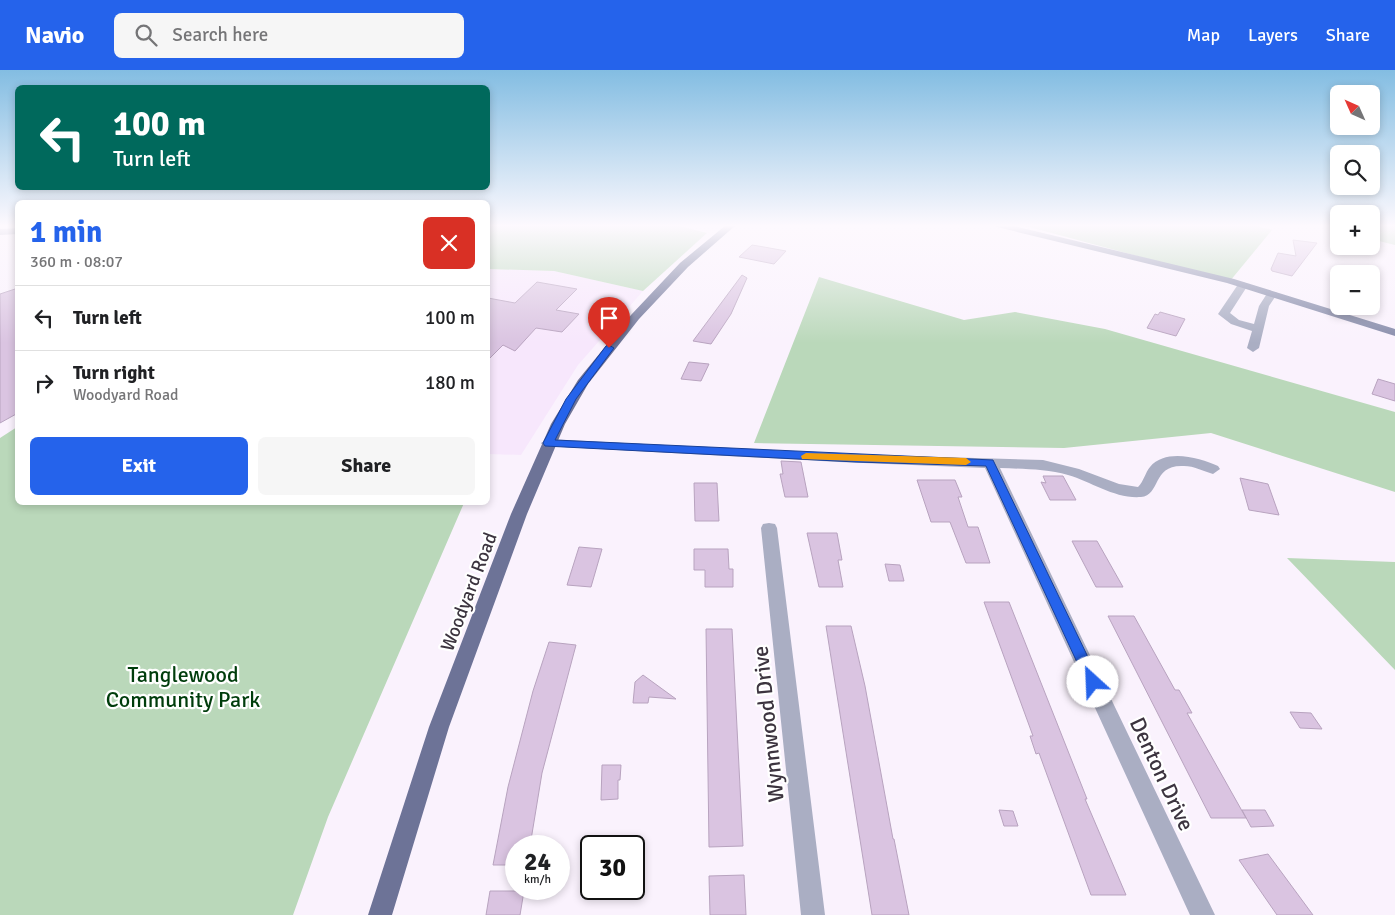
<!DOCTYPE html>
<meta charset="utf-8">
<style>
:root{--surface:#fff;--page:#f6f6f6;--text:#202124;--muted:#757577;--line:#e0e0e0;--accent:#2563eb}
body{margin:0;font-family:Signika,sans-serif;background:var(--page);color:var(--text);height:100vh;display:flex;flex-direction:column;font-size:19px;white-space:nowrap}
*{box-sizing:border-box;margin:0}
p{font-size:16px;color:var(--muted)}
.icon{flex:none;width:28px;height:28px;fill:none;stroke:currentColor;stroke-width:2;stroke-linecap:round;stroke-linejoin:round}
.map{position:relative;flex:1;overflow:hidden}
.details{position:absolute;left:15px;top:130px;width:475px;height:305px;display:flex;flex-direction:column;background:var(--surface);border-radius:8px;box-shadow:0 2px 8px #0003}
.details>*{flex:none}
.guide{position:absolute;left:15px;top:15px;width:475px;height:105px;border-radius:8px;box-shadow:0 2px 8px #0003;background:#00695c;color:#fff;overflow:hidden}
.needle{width:32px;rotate:315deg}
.tools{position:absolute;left:1330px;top:15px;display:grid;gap:10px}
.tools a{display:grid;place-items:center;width:50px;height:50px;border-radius:8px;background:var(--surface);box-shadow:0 2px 8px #0003;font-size:25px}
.speed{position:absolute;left:505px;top:765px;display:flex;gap:10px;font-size:25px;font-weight:700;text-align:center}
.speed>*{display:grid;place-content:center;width:65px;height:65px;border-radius:50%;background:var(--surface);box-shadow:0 2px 8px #0003;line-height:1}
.speed small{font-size:12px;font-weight:400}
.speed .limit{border:2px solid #111;border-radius:8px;background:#fff;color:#111}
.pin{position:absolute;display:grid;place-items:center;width:42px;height:42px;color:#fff;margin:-51px -21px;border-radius:50% 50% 50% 0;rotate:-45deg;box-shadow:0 0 5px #0007}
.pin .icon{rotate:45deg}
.me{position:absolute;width:55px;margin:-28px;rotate:335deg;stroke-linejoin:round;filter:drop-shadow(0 0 4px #0008)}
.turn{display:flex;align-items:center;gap:18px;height:105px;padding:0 15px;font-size:22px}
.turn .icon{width:65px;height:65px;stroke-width:2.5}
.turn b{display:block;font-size:35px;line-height:42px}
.round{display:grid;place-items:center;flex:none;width:52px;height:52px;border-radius:8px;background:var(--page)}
.overview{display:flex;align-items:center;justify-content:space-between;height:85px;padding:0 15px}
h1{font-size:30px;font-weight:800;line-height:38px;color:var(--accent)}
.primary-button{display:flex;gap:10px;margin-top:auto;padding:10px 15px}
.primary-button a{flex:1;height:58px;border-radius:8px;background:var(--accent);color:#fff;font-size:20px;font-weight:800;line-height:58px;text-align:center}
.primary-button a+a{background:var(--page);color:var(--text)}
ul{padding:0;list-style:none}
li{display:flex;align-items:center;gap:15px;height:65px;padding:0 15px;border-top:1px solid var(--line)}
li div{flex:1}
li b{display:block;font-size:19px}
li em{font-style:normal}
header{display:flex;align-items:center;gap:30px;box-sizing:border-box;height:70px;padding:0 25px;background:var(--accent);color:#fff}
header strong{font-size:24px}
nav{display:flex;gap:28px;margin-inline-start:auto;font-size:18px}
.search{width:350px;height:45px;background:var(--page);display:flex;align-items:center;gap:12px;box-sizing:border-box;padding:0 18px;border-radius:8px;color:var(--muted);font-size:19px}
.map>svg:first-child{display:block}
.built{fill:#f7e7fc}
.green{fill:#bad8ba}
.building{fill:#dac4e1;stroke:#b8a3bf}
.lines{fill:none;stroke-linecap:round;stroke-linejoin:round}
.street{fill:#aaaec3;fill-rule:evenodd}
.secondary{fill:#878caa;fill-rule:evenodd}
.primary{fill:#6d7397;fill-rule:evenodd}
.route{fill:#2563eb;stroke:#184099}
.slow{fill:#f59e0b}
.labels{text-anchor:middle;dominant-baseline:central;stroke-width:4.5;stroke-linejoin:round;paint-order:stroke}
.street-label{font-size:19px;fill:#3c343f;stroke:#fff}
.near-park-label{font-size:22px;fill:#003d0c;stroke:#fff}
.near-street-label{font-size:22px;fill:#3c343f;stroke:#fff}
</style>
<header>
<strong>Navio</strong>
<div class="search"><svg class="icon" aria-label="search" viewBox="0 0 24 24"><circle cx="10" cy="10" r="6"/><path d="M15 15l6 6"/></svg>Search here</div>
<nav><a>Map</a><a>Layers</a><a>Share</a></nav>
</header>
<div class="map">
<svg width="1395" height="845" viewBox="0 0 1395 845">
<rect width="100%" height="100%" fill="#faf2fd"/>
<path class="built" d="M488,199L554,201L643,221L578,295L521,385L488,384Z"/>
<path class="green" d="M488,155H675L707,163L643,221L554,201L488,199Z
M1022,155H1252L1272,160L1230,211Z
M1371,155H1395V175L1371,169Z
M819,207L964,250L1015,242L1105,259L1395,342V422L1211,363L1064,378L754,373Z
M17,357L18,432L464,433L328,747L293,845H0V368Z
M1287,488L1395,492V600Z"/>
<path class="building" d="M1293,170L1317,173L1292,206L1272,201L1271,199L1278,183L1296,186Z
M752,175L764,177L786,181L774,194L739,187Z
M742,205L747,208L731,244L711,274L693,271Z
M537,212L577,219L556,240L579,244L562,262L536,258L515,281L503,275L488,290V228L515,233Z
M18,218V343L0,353V224Z
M1160,242L1185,249L1176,266L1147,258L1155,244L1158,245Z
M689,292L709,294L701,311L681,309Z
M1378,309L1395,314V331L1372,324Z
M781,391L801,392L808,427H785L780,404H783Z
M1043,406H1063L1076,430H1050L1041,412L1046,413Z
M1240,408L1268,414L1279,445L1249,440Z
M917,410H955L962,427H958L968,457H978L990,493H966L950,452H931Z
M694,413H717L719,451H695Z
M807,463H837L842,490H838L843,517H819Z
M1072,471H1097L1123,517H1096Z
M579,477L602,479L591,517L567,515Z
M694,479H728L729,499H733V517H705V500H694Z
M885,494L900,495L904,511H889Z
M984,532H1009L1087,729H1085L1126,825H1091L1039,683L1036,684L1030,666H1033Z
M1108,546H1134L1175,620H1179L1192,643H1187L1246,748H1211Z
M826,556H851L865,616L893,769H894L909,845H872Z
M706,559H732L743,776L709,777Z
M549,572L576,575L542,703L530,776H516V795H493L508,717L533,621Z
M643,605L676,629L649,627L648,633H633L635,612Z
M1290,642L1311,643L1322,659L1300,658Z
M602,695H621L620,710H618V729L601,730Z
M999,740L1013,741L1018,756H1004Z
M1242,740H1265L1274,756L1251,757Z
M1268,784L1313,845H1277L1239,790Z
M744,805L746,845H710L709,806Z
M490,821H524L520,845H486Z"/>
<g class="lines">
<path class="street" d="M1243,212L1248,215L1230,243L1239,250L1254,254L1259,236L1268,222H1276L1277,224L1269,236L1259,278L1253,282L1247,278L1252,261L1231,254L1218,244L1239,213Z
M548,369L839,384L1043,390L1079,399L1119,414L1138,417C1144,411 1145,403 1150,397C1166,378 1200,388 1218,396L1220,399L1213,404C1203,401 1194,396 1184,396C1152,394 1161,425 1141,427C1115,429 1092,412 1068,405C1046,399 1023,399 1000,398L1215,845H1190L985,398L839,392L543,376L541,373Z
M769,453L775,454L777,458L825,845H801L761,458L763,454Z"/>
<path class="secondary" d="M996,155H1010L1234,209L1395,259V266L1227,213L997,157Z
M18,158V164L0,165V159Z"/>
<path class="primary" d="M726,155H736L688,197L639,249L588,314L565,354L527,444L449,657L392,845H368L429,657L511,444L551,354L578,310L631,245L680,193Z"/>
</g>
<linearGradient id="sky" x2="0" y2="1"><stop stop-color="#83bde2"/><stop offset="0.57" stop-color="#fdf9fe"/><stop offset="1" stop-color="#fdf9fe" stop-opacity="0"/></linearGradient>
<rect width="1395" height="273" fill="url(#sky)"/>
<path class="route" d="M609,275L614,278L576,329L555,370L993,390L1100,612L1098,616L1093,618L1088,616L986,396L856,392L545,376L543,373L566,329L606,276Z"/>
<path class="slow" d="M806,383L966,388L971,392L966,395L802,389L801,386Z"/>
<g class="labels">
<g class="street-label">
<text transform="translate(469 522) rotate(-69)">Woodyard Road</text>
</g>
<g class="near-park-label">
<text x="183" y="604">Tanglewood<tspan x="183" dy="25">Community Park</tspan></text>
</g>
<g class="near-street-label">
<text transform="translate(768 654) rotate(-96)">Wynnwood Drive</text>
<text transform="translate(1162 704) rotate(65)">Denton Drive</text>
</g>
</g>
</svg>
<div class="tools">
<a><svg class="needle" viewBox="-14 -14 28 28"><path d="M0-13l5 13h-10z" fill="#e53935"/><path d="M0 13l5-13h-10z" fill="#757577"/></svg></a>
<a><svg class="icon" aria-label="search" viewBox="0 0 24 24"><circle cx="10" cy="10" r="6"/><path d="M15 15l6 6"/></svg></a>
<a>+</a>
<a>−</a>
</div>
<div class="speed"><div>24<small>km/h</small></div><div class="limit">30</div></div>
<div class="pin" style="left:609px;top:278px;background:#d93025"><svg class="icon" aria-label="arrive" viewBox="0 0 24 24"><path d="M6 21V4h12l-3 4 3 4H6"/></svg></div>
<svg class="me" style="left:1093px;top:612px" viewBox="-20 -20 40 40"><circle r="19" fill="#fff"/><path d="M0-13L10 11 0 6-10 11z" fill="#2563eb"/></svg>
<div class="guide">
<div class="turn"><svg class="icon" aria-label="left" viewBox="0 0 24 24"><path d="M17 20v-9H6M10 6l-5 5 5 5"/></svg><div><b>100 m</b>Turn left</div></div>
</div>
<section class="details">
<div class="overview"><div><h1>1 min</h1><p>360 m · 08:07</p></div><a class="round" style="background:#d93025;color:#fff"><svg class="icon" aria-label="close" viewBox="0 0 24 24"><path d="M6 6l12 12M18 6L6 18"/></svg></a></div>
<ul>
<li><svg class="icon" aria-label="left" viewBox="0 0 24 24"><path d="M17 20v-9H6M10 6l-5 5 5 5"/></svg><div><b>Turn left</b></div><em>100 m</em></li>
<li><svg class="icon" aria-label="right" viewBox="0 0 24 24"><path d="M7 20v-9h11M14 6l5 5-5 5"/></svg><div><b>Turn right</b><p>Woodyard Road</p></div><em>180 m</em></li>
</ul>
<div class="primary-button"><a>Exit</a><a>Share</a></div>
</section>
</div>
